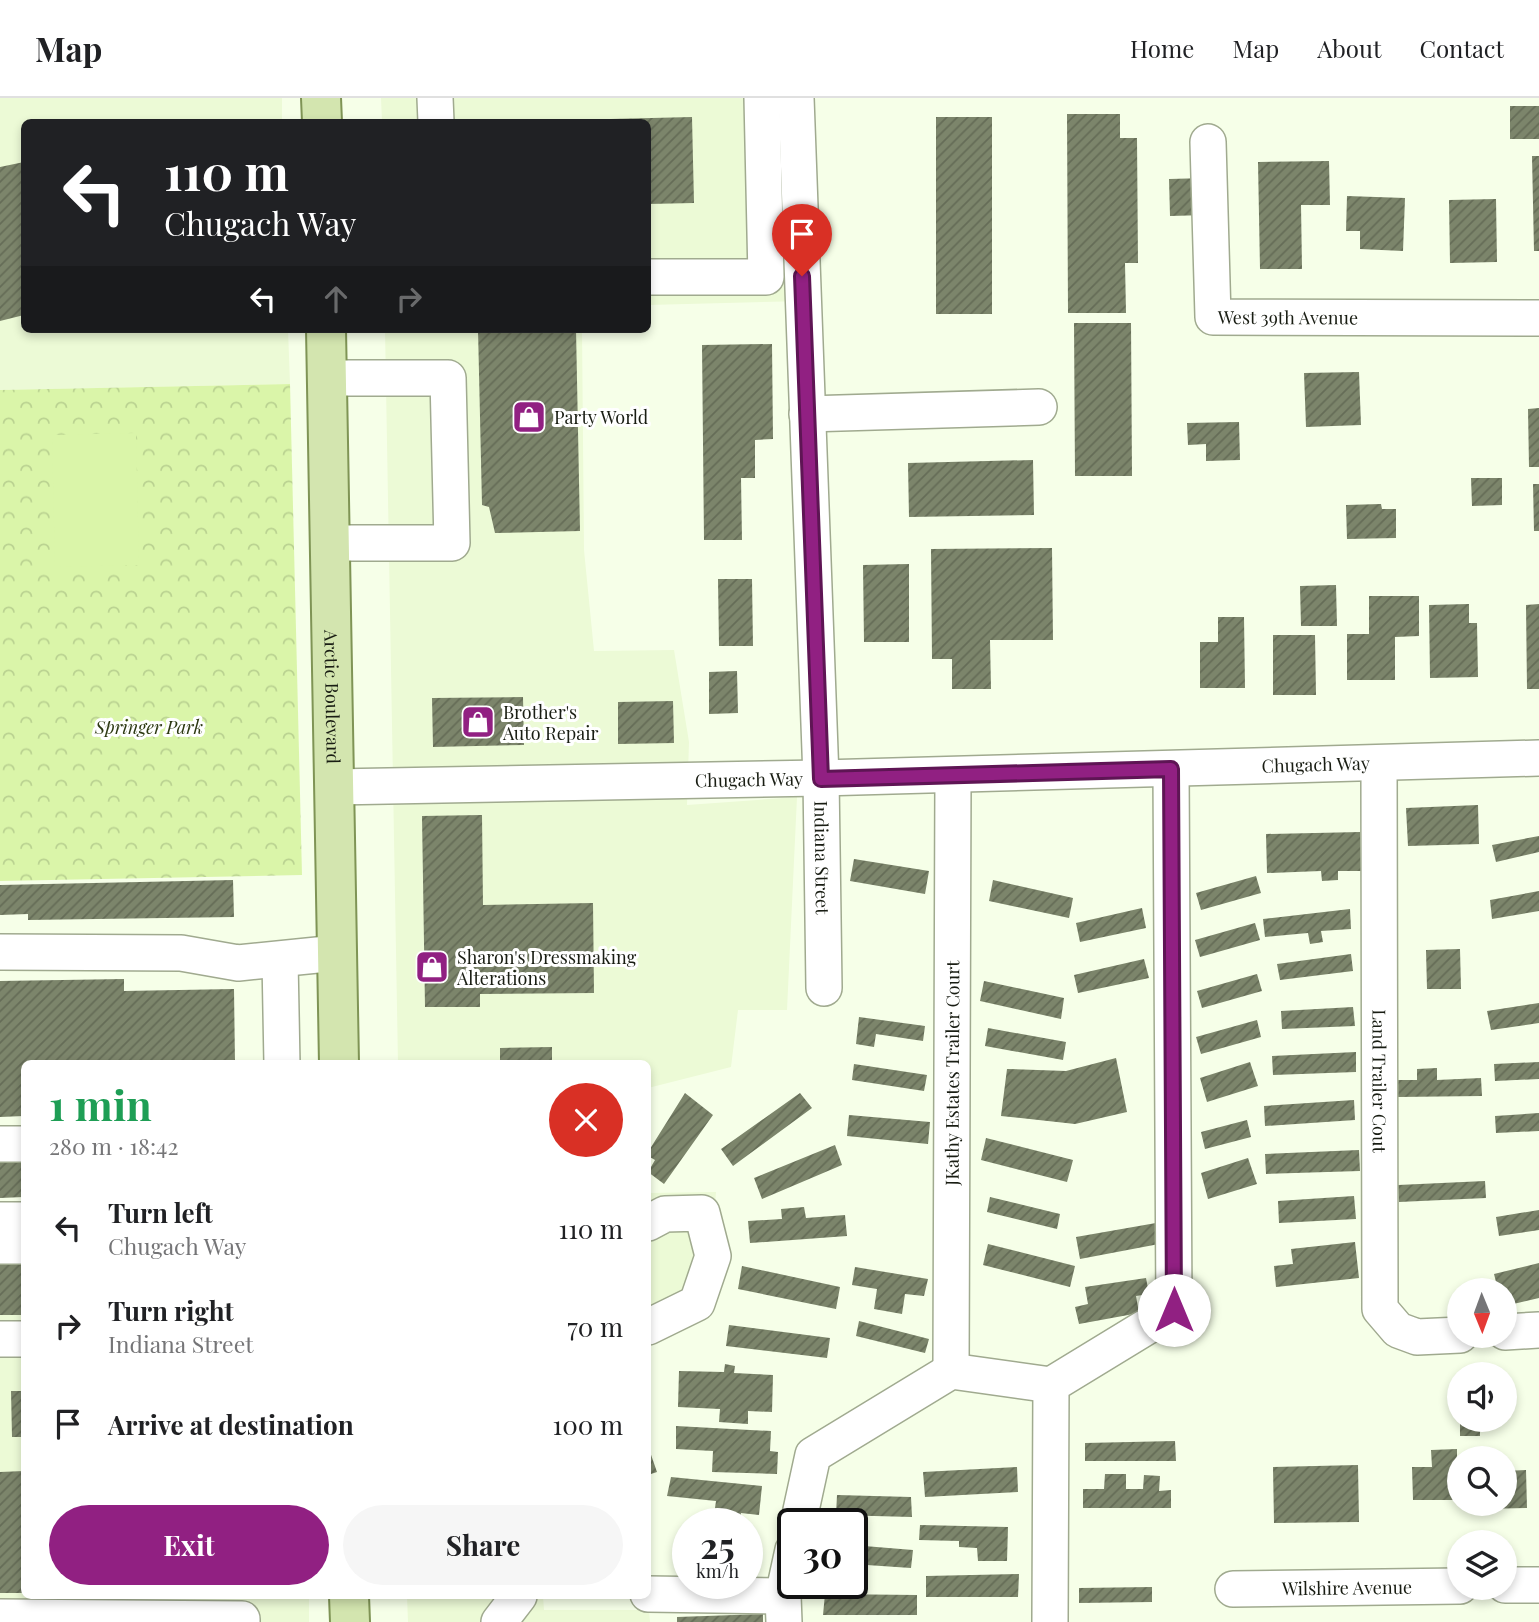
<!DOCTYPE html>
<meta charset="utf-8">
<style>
:root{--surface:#fff;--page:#f6f6f6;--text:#202124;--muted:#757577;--line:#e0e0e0;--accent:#912082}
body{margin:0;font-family:"Playfair Display",serif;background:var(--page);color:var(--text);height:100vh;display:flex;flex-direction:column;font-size:26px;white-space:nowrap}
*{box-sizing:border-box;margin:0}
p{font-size:23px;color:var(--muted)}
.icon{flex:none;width:38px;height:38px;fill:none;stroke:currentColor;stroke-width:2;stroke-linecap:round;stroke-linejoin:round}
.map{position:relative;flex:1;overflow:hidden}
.details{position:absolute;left:21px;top:962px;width:630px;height:539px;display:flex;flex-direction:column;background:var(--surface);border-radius:10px;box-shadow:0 4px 10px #0003}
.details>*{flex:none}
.banner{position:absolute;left:21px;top:21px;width:630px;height:214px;border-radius:10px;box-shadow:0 4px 10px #0003;background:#202124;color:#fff;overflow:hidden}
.needle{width:46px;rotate:179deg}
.controls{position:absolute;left:1447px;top:1180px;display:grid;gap:14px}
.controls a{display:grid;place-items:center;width:70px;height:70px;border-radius:50%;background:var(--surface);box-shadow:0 4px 10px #0003;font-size:35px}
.speed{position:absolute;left:672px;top:1410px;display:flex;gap:14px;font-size:35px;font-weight:700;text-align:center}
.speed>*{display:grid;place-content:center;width:91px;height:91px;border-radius:50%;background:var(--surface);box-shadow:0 4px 10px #0003;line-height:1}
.speed small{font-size:18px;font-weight:400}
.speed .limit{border:4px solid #111;border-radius:10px;background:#fff;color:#111}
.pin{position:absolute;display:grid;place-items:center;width:60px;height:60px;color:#fff;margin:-72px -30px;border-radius:50% 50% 50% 0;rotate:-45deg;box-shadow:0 0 7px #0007}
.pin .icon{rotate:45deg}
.me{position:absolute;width:77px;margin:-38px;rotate:0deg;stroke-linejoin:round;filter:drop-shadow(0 0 5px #0008)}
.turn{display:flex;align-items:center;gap:24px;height:147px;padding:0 28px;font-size:32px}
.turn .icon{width:91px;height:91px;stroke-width:2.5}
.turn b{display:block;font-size:49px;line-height:60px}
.lanes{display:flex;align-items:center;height:66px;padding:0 28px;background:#0003;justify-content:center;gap:35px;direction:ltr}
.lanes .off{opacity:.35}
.round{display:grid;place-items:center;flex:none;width:74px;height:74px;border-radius:37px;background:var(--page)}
.head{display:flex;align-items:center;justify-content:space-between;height:119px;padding:0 28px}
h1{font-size:42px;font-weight:700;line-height:52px;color:#1e9e55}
.primary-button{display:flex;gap:14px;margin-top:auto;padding:14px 28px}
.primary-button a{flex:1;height:80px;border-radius:42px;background:var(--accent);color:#fff;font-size:28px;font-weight:700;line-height:80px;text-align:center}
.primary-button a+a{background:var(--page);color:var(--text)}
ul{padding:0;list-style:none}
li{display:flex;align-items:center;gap:21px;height:98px;padding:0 28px}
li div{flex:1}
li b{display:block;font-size:26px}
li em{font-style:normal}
header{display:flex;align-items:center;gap:42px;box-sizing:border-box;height:98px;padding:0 35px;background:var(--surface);border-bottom:2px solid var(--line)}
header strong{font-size:33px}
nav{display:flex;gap:38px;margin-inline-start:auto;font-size:24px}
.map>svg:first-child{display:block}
.built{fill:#ecfad6}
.park{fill:url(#park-crowns)}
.pitch{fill:#daf5a9}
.building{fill:url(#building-hatch)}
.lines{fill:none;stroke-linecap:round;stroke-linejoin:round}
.minor-casing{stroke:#a0aa8f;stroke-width:38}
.major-casing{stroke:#7f9455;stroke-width:42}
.minor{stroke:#fff;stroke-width:35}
.major{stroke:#d3e5af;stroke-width:38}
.route-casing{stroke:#5e1554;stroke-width:18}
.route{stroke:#912082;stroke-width:12}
.labels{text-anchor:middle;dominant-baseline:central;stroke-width:6;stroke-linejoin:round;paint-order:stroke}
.street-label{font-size:18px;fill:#191d13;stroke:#fff}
.poi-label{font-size:18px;fill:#191d13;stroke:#fff;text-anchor:start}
.park-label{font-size:18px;font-style:italic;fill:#2c3811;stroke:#fff}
</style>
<header>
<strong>Map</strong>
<nav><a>Home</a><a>Map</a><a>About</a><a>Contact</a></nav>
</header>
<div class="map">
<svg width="1539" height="1524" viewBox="0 0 1539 1524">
<defs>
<pattern id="park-crowns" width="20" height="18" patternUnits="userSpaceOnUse" patternTransform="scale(1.75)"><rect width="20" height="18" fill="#daf5a9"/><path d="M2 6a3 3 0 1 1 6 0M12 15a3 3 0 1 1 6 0" fill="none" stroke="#bad291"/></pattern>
<pattern id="building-hatch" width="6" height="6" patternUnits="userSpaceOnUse" patternTransform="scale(1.75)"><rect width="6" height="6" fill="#7c856b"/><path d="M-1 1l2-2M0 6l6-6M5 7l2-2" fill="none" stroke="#656c57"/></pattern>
</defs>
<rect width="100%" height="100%" fill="#f6ffe8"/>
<path class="built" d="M0,0H282V24H24V231H288L290,286L0,292Z
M381,0H796L803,203L648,207V24H382Z
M385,231H582L584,452L594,553L674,552L689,644L687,707L797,699L787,912H738L731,969L648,990V966H398Z
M716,1094L707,1213L648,1245V1095Z
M24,1126V1498H309V1524H0V1127Z
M407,1498H543L544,1512H649L650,1524H408Z"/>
<path class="park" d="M290,286L302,777L0,783V292Z"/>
<path class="pitch" d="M136,335L139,467L55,469L52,337Z"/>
<path class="building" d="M1510,8H1539V41H1510Z
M1067,16H1120V40H1137L1138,165H1125L1126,215H1068Z
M692,19L694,105L648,106V24H570V22Z
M936,19H992V216H936Z
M1532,58H1539V153H1534Z
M1329,63L1330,107H1301L1302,171H1260L1258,64Z
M24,64V217L0,223V69Z
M1206,80L1207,117L1170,118L1169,81Z
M1347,98L1405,100L1403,153L1360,151V133H1346Z
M1496,101L1497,164L1450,165L1449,102Z
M1074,225H1131L1132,378H1075Z
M478,231H576L580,433L495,435L489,409L482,407Z
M772,246L773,341L755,342V380H741L742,442H704L702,247Z
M1359,274L1361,327L1306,329L1304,275Z
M1539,310V369H1529L1528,311Z
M1239,324L1240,362L1206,363V346L1188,347L1187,325Z
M1033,362L1034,417L909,419L908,365Z
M1471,380H1502V407L1472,408Z
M1533,386H1539V433H1534Z
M1381,406L1382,411H1396V440L1347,441L1346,407Z
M1052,450L1053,542H990L991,591H952V561H932L931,451Z
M909,466V544H864L863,467Z
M718,481H752L753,548H719Z
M1336,487L1337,528H1301L1300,488Z
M1369,498H1419V538L1395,539V582H1347V536H1369Z
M1469,506V525H1477L1478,579L1430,580L1429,507Z
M1539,506V591H1527L1526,507Z
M1218,519H1244L1245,590H1200V544H1218Z
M1273,537H1315L1316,597H1273Z
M737,573L738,615L709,616V574Z
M523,599L524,647L433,649L432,600Z
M673,603L674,645L618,646V604Z
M1478,707L1479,746L1408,748L1406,710Z
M482,717L483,807L593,805L594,895L480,896V909H425L422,718Z
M1360,734L1361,773H1338V782L1322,783L1321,773L1267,775L1266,736Z
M1539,738V754L1496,764L1492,747Z
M854,761L929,773L925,796L850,783Z
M1256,778L1261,795L1201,812L1196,795Z
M233,782L234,819L28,822V816L0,817V787Z
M993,782L1073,800L1069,820L989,803Z
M1539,793V813L1492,821L1490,802Z
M1142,810L1146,830L1080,844L1076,825Z
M1350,811L1351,831L1321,833L1323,844L1310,846L1308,835L1265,839L1263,821Z
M1255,825L1260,842L1200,859L1195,842Z
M1460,851L1461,891H1427L1426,852Z
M1351,856L1353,873L1280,882L1277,866Z
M1144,861L1149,880L1078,895L1074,877Z
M1257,876L1262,893L1202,910L1197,893Z
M124,881V893L234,891L235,966H24V1018L0,1019V883Z
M984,883L1064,900L1061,921L980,903Z
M1539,905V925L1491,932L1487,913Z
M1353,909L1355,928L1282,931L1281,913Z
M859,919L925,928L923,943L876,936L874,949L856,946Z
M1257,922L1261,939L1201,956L1196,939Z
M988,930L1066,944L1063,962L985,948Z
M552,949V966H500V950Z
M1356,954V974L1273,977L1272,958Z
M1116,960L1127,1014L1075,1026L1001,1018L1007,971L1066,973Z
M1250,964L1258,988L1207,1004L1200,980Z
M1539,964V981L1495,983L1494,966Z
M854,966L927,977L924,993L852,982Z
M1437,970V982L1481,980L1482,998L1398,999L1397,982H1417V971Z
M685,995L713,1017L664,1086L648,1074L655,1062L648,1058V1054Z
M800,995L812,1010L733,1068L721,1051Z
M1354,1002L1355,1022L1265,1028L1264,1008Z
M1539,1015V1033L1496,1035L1495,1018Z
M849,1017L930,1024L928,1046L847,1038Z
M1247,1022L1251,1039L1205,1051L1201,1034Z
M986,1040L1073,1062L1067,1084L981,1062Z
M835,1047L842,1067L762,1101L754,1080Z
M1359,1052L1360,1073L1266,1076L1265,1056Z
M0,1059H24V1099L0,1100Z
M1248,1060L1257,1086L1208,1101L1201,1075Z
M1485,1083L1486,1100L1399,1104L1398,1087Z
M1354,1098L1356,1121L1279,1125L1278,1103Z
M990,1099L1060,1116L1057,1131L987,1114Z
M804,1109L806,1120L845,1117L847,1138L750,1145L748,1123L782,1121L781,1111Z
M1539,1112V1132L1499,1138L1496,1119Z
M1156,1125L1159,1146L1080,1161L1076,1139Z
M1355,1144L1359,1180L1276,1189L1274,1168L1293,1166L1291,1151Z
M988,1146L1075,1168L1070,1189L983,1167Z
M0,1165H24V1217H0Z
M1539,1165V1200L1505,1208V1192H1498L1494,1176Z
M742,1168L840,1189L836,1211L738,1191Z
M855,1169L928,1181L924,1198L905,1196L902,1216L874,1211L877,1191L852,1187Z
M1146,1180L1149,1196L1136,1198L1139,1215L1079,1226L1075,1209L1088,1206L1085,1189Z
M859,1223L929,1241L925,1255L856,1238Z
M729,1227L830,1240L827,1260L726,1248Z
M725,1266L735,1268L734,1275L773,1277L772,1314L748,1313V1326L719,1324L720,1311L678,1309L679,1273L724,1274Z
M1505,1278H1508L1509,1313H1505Z
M11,1293H24V1339H12Z
M1460,1321H1480V1338H1460Z
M676,1328L771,1333L770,1353L778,1354L777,1376L712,1374L713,1353L676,1351Z
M1175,1343L1176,1363H1085V1345Z
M648,1348L657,1374L648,1377Z
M1457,1351V1402H1413L1412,1369H1432L1431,1352Z
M1358,1367L1359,1424L1274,1425L1273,1369Z
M1017,1369L1018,1394L925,1399L923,1374Z
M1526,1372L1527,1410L1480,1411V1405H1505V1373Z
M24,1373V1495H0V1374Z
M1105,1376H1126V1391H1143L1144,1377L1160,1378L1159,1393L1171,1392V1410H1083V1391H1104Z
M671,1379L762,1388L759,1417L741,1415L740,1420L714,1417L716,1403L667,1398Z
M837,1397L911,1399L912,1419L836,1417Z
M920,1427L1008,1429L1007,1463H978L977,1450L959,1449V1443L919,1442Z
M852,1447L913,1452L911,1470L852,1466Z
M1019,1476L1018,1499H926V1478Z
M1152,1489V1504L1079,1505V1490Z
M825,1496L917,1497V1517H823Z
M763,1516V1524H677V1519Z"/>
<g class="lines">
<defs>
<g id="minor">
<path d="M435,0L436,24"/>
<path id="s1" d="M796,0L821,680L824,890"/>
<path id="s2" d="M1208,44L1213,219L1539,220"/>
<path d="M648,179H766L762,0"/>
<path d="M327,280H448L452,445H330"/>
<path d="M807,316L1039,309"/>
<path id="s3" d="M1379,665L1380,1211L1398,1232L1417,1239L1460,1237"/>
<path id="s4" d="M334,689L821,680L1539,660"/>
<path d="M0,854L181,855L238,865L337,855"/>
<path d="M280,862L282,966"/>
<path d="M0,1046H24"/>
<path d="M0,1122H24"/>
<path d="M648,1125L665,1116L702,1115L713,1158L697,1205L648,1229"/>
<path d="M0,1148H24"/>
<path d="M1505,1234L1539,1232"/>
<path d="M0,1241H24"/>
<path id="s5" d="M951,1273L953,677"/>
<path d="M798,1426L813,1357L951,1273L1051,1287"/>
<path d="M1505,1487H1539"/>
<path id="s6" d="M1233,1491L1460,1488"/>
<path d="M648,1496L783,1498"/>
<path d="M0,1519L242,1521V1524"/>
<path d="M499,1524L519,1498"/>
<path d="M784,1524L783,1498L793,1452"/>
<path d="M1050,1524L1051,1287L1174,1212L1171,671"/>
</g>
<g id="major">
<path d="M321,0L322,24"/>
<path id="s7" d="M326,231L339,966"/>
<path d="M349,1498L350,1524"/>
</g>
</defs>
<use href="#minor" class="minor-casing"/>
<use href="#major" class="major-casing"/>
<use href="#minor" class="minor"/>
<use href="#major" class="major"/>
</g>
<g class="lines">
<defs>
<path id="route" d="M802,178L821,681L1171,671L1174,1212"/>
</defs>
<use href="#route" class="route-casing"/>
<use href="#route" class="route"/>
</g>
<defs>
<symbol id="shop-square" viewBox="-11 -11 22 22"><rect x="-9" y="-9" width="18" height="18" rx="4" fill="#912082" stroke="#fff"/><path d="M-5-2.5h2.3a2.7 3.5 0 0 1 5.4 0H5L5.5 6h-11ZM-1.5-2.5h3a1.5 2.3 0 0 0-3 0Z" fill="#fff"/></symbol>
</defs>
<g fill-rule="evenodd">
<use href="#shop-square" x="510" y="300" width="38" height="38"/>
<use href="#shop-square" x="459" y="605" width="38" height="38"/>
<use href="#shop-square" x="413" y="850" width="38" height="38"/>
</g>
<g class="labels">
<g class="street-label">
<text stroke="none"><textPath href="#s2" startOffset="250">West 39th Avenue</textPath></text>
<text stroke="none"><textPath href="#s7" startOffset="368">Arctic Boulevard</textPath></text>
<text stroke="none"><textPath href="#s4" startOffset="982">Chugach Way</textPath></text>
<text stroke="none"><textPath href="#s4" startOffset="415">Chugach Way</textPath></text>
<text stroke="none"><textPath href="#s1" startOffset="760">Indiana Street</textPath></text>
<text stroke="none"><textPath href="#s5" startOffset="298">JKathy Estates Trailer Court</textPath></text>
<text stroke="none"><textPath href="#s3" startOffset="318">Land Trailer Cout</textPath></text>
<text stroke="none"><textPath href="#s6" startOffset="114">Wilshire Avenue</textPath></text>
</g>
<g class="poi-label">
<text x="554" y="319">Party World</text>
<text x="503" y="614">Brother's<tspan x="503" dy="21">Auto Repair</tspan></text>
<text x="457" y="859">Sharon's Dressmaking<tspan x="457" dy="21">Alterations</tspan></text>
</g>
<g class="park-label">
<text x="149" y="629">Springer Park</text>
</g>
</g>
</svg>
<div class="controls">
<a><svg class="needle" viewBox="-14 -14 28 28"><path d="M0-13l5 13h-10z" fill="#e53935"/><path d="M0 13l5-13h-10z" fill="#757577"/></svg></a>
<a><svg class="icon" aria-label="sound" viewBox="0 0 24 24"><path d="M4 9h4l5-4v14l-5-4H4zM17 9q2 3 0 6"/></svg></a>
<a><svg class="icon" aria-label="search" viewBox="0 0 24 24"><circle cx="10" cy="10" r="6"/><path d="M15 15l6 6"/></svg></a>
<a><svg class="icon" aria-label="layers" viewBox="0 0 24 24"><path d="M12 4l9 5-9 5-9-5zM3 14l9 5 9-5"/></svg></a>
</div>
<div class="speed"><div>25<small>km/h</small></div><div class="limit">30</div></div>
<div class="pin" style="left:802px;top:178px;background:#d93025"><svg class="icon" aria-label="arrive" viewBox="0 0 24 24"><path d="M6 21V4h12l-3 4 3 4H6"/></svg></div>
<svg class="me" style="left:1174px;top:1212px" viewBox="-20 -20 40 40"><circle r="19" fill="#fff"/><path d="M0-13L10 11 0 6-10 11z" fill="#912082"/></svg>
<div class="banner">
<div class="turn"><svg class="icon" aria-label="left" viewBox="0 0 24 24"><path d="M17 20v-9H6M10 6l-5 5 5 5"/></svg><div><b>110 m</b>Chugach Way</div></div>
<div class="lanes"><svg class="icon" aria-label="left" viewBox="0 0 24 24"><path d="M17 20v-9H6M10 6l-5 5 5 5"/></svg><svg class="icon off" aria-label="ahead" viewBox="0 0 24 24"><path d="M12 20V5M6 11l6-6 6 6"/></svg><svg class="icon off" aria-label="right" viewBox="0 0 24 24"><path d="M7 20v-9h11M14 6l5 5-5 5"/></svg></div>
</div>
<section class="details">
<div class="head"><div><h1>1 min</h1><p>280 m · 18:42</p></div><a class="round" style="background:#d93025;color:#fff"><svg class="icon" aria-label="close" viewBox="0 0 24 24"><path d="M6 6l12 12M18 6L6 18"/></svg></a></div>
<ul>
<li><svg class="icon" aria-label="left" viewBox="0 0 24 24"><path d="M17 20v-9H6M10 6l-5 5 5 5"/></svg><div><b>Turn left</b><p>Chugach Way</p></div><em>110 m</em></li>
<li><svg class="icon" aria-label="right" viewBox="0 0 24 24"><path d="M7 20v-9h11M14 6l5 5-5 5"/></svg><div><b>Turn right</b><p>Indiana Street</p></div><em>70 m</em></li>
<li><svg class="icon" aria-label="arrive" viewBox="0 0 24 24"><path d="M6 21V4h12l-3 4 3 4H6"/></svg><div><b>Arrive at destination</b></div><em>100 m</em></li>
</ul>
<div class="primary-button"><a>Exit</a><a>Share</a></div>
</section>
</div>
